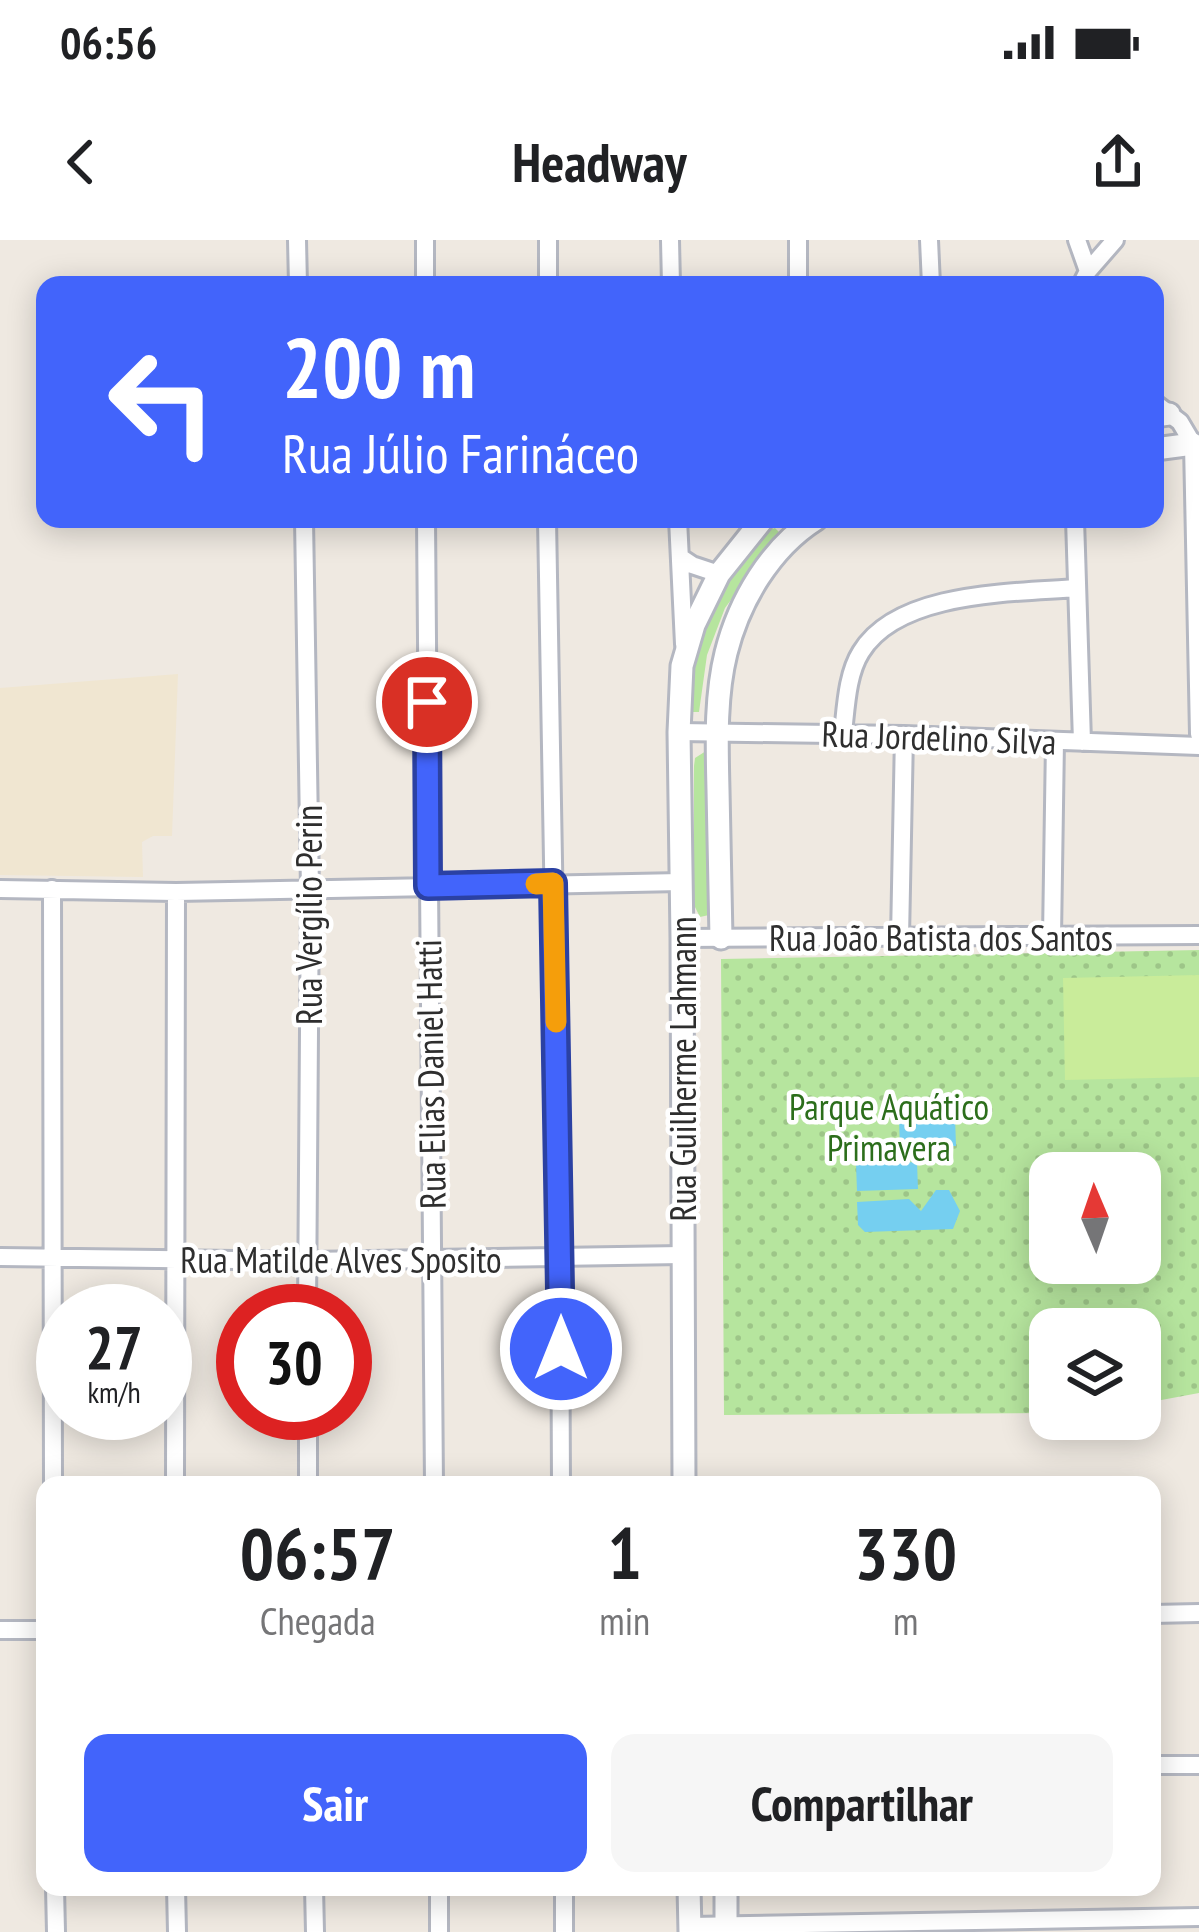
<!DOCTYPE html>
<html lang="pt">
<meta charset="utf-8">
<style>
:root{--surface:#fff;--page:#f6f6f6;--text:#202124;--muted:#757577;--accent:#4264fb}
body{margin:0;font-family:"PT Sans Narrow",sans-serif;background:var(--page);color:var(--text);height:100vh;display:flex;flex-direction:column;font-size:45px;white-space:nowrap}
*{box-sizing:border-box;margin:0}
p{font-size:39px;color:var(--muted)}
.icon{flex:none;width:66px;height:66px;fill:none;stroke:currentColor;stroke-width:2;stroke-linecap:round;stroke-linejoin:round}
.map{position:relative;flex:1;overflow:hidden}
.drawer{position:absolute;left:36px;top:1236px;width:1125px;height:420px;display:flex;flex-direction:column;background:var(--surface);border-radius:24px;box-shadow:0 6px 30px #0003}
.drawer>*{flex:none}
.guide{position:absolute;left:36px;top:36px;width:1128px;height:252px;border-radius:24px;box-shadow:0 6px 30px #0003;background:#4264fb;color:#fff;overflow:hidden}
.needle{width:78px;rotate:358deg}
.fabs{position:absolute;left:1029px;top:912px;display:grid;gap:24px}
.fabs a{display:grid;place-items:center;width:132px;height:132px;border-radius:24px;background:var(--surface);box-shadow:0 6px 30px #0003;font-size:60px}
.speed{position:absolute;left:36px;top:1044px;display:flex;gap:24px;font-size:60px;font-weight:700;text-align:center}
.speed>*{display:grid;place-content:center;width:156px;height:156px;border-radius:50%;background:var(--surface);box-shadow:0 6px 30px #0003;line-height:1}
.speed small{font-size:30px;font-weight:400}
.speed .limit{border:18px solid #d22;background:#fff;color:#111}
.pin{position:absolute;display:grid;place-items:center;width:102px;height:102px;color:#fff;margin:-51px;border:6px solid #fff;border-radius:50%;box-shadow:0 3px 12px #0007}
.me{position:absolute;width:132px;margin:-66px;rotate:0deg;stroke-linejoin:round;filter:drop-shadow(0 0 9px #0008)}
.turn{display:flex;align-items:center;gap:42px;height:252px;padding:0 48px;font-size:54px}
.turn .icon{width:156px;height:156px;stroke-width:2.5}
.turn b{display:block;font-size:84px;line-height:102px}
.eta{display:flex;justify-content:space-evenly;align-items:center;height:204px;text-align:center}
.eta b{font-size:72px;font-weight:800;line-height:84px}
.button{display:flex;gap:24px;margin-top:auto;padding:24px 48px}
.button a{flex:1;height:138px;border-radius:24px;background:var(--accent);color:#fff;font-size:48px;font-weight:800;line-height:138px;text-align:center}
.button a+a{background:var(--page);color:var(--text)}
.status{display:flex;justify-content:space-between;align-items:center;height:84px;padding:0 60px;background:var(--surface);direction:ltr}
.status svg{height:33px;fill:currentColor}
header{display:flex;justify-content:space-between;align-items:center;height:156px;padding:0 48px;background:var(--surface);font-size:54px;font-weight:800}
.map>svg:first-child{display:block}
.education{fill:#f0e6d1}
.grass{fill:#b6e59e}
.park{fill:url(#park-dots);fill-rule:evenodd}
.pitch{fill:#c9ec9a}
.water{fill:#75cff0}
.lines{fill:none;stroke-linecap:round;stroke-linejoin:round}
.minor-casing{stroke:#b4b7c1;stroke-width:22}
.tertiary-casing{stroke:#b4b7c1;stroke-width:27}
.minor{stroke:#fff;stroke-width:16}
.tertiary{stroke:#fff;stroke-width:21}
.route-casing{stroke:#2b41a3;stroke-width:30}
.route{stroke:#4264fb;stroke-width:21}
.slow{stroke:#f59e0b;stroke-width:21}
.labels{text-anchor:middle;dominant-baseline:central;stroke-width:9;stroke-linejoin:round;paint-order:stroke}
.street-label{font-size:36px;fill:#2e2e2e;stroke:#fff}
.park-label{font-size:36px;fill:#2c6e1b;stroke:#fff}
</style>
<div class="status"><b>06:56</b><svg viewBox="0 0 49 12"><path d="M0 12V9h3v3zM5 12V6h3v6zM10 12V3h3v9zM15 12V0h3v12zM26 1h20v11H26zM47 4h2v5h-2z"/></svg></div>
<header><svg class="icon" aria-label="back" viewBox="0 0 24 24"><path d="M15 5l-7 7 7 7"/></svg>Headway<svg class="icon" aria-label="share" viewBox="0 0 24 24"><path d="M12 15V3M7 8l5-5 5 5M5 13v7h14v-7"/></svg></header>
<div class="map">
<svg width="1199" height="1692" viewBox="0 0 1199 1692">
<defs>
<pattern id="park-dots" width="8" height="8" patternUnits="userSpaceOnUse" patternTransform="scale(3)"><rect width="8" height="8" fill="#b6e59e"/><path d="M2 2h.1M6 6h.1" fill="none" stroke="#9dc588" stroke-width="1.8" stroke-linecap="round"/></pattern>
</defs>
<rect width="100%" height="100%" fill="#efe9e1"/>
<path class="education" d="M178,434L172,596H153L142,602L143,637L0,635V448Z"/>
<path class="grass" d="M775,288L780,293L777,298L725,368L707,415L699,472H691L687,469C692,427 697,388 720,351C727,340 735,330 742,320C751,307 759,292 775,288Z
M706,511L709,517L713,665L709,675L700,677L694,665V526L695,518Z"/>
<path class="park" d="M1199,710V1153L1140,1164V1089H1050V1173L724,1175L721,719ZM1050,933H1140V1023H1050Z"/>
<path class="pitch" d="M1199,735V837L1065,840L1063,738Z"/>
<path class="water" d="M955,876L956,906L900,908L899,878Z
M917,922L918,949L857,951L856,924Z
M936,950H949L960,971L953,989L865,992L858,985L857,962L909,959L921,971Z"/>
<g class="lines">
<defs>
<path id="minor" d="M297,0L298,45
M425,0V45
M670,0L671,45
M798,0V45
M929,0L931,45
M1077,0L1088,31
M548,45V0
M1081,45L1088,31L1115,0
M1155,163L1180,182L1193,204L1199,494
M304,279L310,650L307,1071
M426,279L434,1245
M547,279L560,1019L561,1245
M678,279L684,404
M1075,279L1082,502
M680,317L692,325L719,334
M679,492L904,495L1199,506
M843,493C846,467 847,434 861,412C898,351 1013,353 1077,348
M0,649L176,652L681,642
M52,649L53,1245
M1052,697L1055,501
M682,698L1199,695
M900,698L904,495
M0,1017L307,1021L682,1015
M308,1173V1245
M175,1245L176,652
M1152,1374L1199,1373
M0,1390H45
M1152,1525H1199
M55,1647L56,1692
M176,1647L177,1692
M314,1647L315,1692
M439,1647V1692
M564,1647V1692
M690,1686L1199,1677"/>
<path id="tertiary" d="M1155,176L1169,174
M1155,209L1193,204
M721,698C720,648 719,599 718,550C717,506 715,457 726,413C739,361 770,308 816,279
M684,1245L682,698L679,492L682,426L694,385L719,334L763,279
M689,1647L690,1692
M726,1647V1692"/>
</defs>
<use href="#minor" class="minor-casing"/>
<use href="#tertiary" class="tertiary-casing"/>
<use href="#minor" class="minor"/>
<use href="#tertiary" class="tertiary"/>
</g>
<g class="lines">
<defs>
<path id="route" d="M427,462L428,646L553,643L561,1109"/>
</defs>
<use href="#route" class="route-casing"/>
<use href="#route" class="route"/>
<path class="slow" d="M536,644L553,643L556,782"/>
</g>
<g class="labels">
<g class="street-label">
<text transform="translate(939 497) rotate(2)">Rua Jordelino Silva</text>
<text transform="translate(308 675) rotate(-90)">Rua Vergílio Perin</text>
<text x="941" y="697">Rua João Batista dos Santos</text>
<text transform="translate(682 829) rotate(-90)">Rua Guilherme Lahmann</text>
<text transform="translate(430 834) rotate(-91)">Rua Elias Daniel Hatti</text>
<text x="341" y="1019">Rua Matilde Alves Sposito</text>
</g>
<g class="park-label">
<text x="889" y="866">Parque Aquático<tspan x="889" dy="41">Primavera</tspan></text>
</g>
</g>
</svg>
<div class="fabs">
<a><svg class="needle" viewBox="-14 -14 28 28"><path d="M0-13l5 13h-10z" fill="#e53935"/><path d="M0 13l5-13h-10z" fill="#757577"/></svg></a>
<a><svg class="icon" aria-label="layers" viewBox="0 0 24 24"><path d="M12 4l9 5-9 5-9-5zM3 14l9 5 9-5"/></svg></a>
</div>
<div class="speed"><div>27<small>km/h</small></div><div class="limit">30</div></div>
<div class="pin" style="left:427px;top:462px;background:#d93025"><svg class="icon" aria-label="arrive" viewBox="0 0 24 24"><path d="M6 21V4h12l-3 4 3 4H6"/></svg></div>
<svg class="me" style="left:561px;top:1109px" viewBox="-20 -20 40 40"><circle r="17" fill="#4264fb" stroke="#fff" stroke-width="3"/><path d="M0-11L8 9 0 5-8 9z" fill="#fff"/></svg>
<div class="guide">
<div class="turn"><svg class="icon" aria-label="left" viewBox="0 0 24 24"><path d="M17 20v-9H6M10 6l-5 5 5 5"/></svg><div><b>200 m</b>Rua Júlio Farináceo</div></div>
</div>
<section class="drawer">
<div class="eta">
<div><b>06:57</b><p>Chegada</p></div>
<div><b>1</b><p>min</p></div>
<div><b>330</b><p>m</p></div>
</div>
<div class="button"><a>Sair</a><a>Compartilhar</a></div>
</section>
</div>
